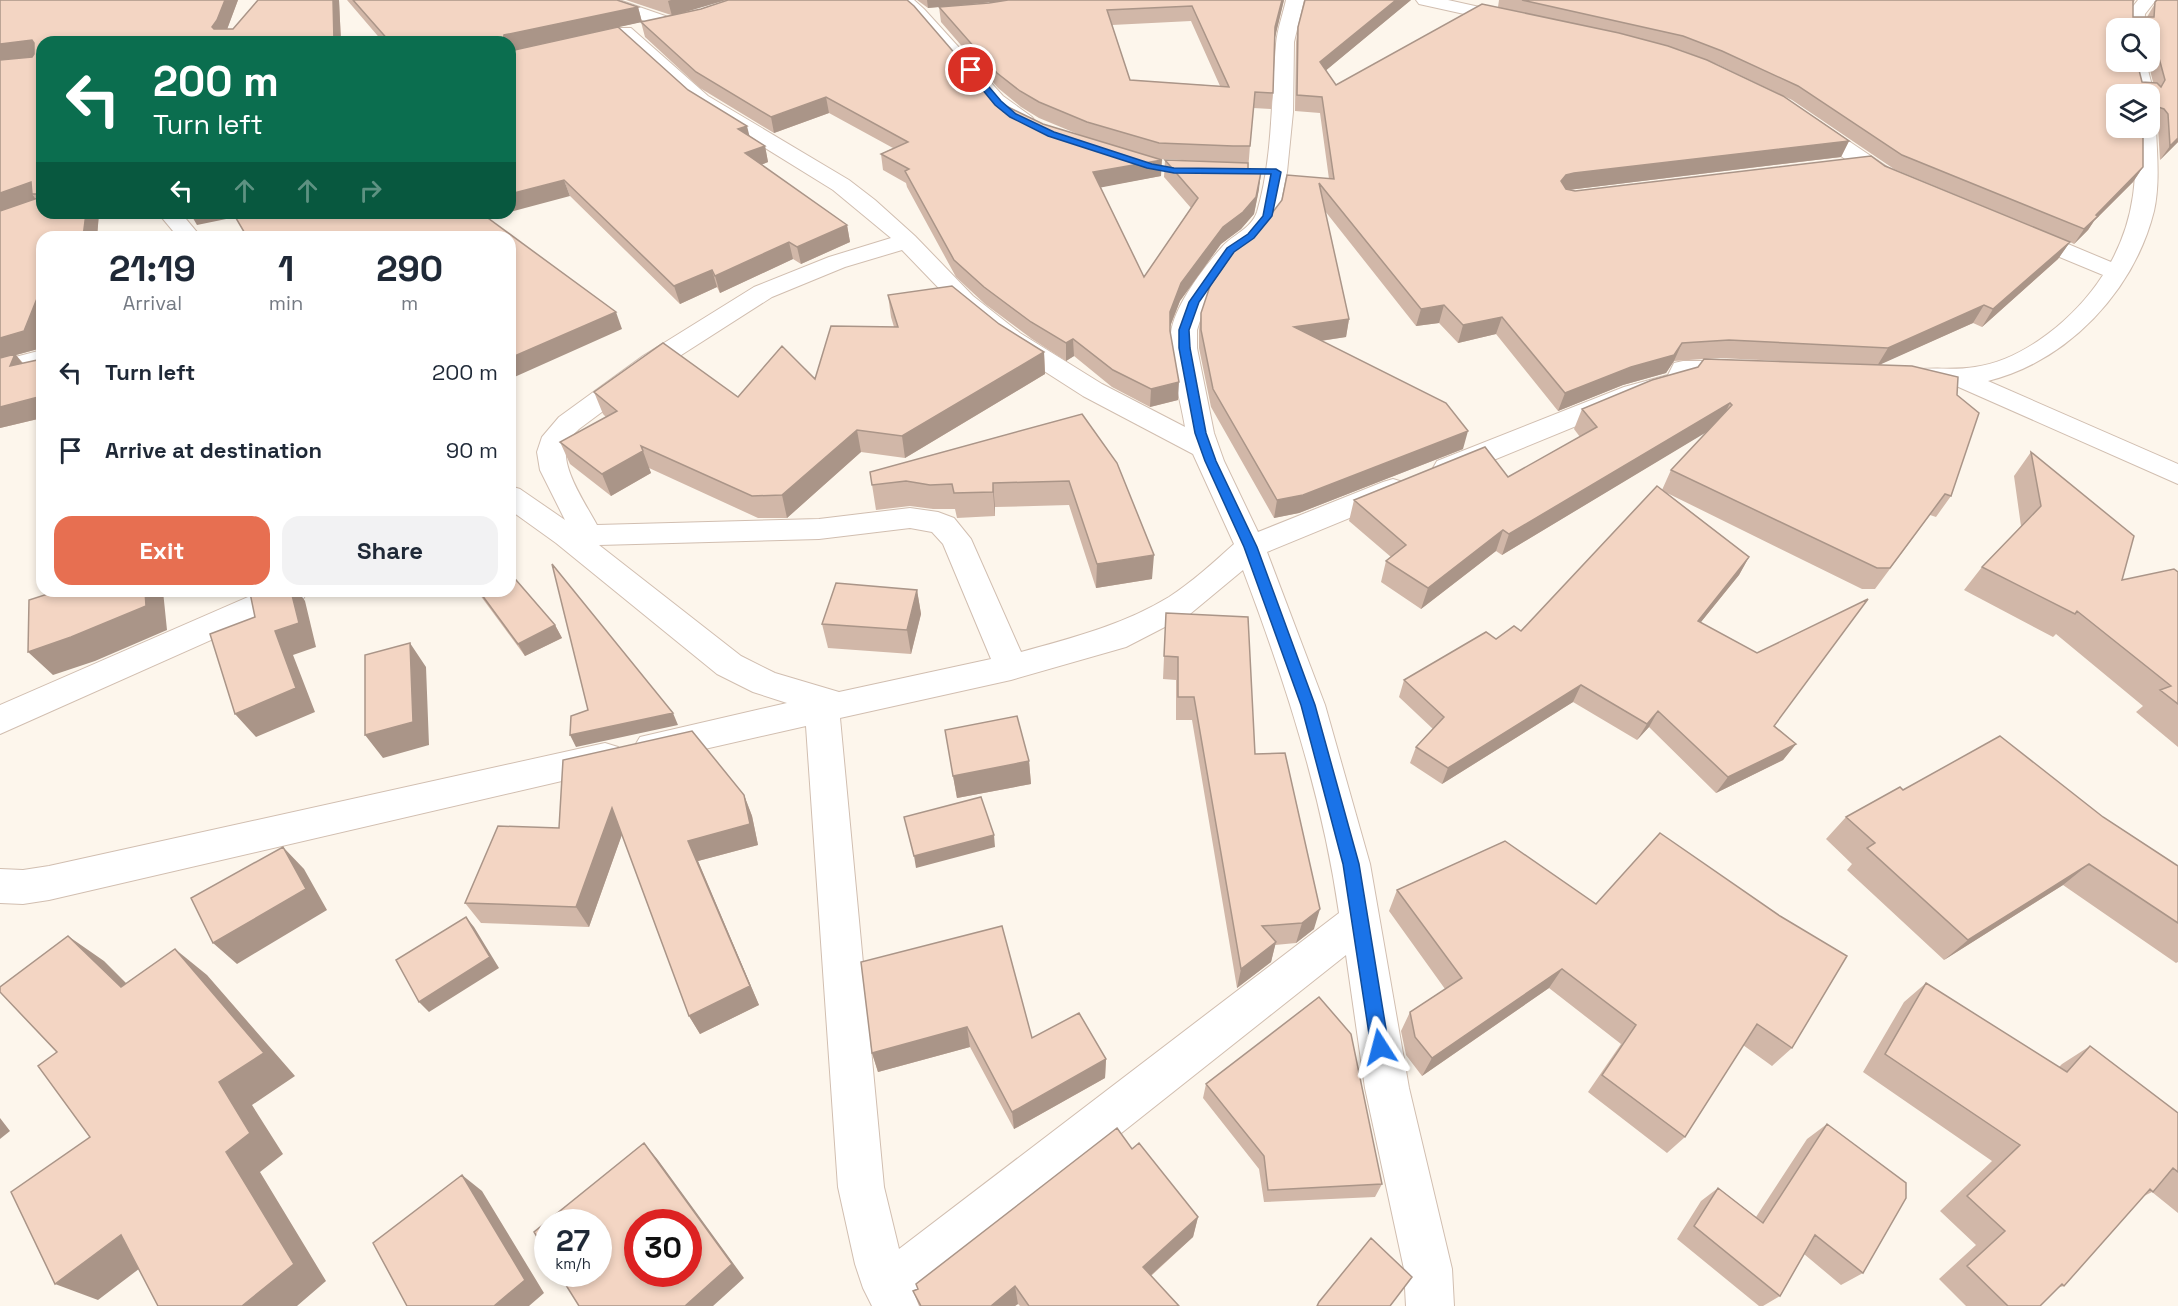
<!DOCTYPE html>
<style>
:root{--surface:#fff;--page:#f2f2f3;--text:#1f2937;--muted:#747a83;--accent:#e76f51}
body{margin:0;font-family:"Space Grotesk",sans-serif;background:var(--page);color:var(--text);height:100vh;display:flex;flex-direction:column;font-size:22px;white-space:nowrap}
*{box-sizing:border-box;margin:0}
p{font-size:20px;color:var(--muted)}
.icon{flex:none;width:33px;height:33px;fill:none;stroke:currentColor;stroke-width:2;stroke-linecap:round;stroke-linejoin:round}
.map{position:relative;flex:1;overflow:hidden}
.drawer{position:absolute;left:36px;top:231px;width:480px;height:366px;display:flex;flex-direction:column;background:var(--surface);border-radius:18px;box-shadow:0 3px 9px #0003}
.drawer>*{flex:none}
.banner{position:absolute;left:36px;top:36px;width:480px;height:183px;border-radius:18px;box-shadow:0 3px 9px #0003;background:#0b6e4f;color:#fff;overflow:hidden}
.controls{position:absolute;left:2106px;top:18px;display:grid;gap:12px}
.controls a{display:grid;place-items:center;width:54px;height:54px;border-radius:12px;background:var(--surface);box-shadow:0 3px 9px #0003;font-size:30px}
.speed{position:absolute;left:534px;top:1209px;display:flex;gap:12px;font-size:30px;font-weight:700;text-align:center}
.speed>*{display:grid;place-content:center;width:78px;height:78px;border-radius:50%;background:var(--surface);box-shadow:0 3px 9px #0003;line-height:1}
.speed small{font-size:15px;font-weight:400}
.speed .limit{border:9px solid #d22;background:#fff;color:#111}
.pin{position:absolute;display:grid;place-items:center;width:51px;height:51px;color:#fff;margin:-26px;border:3px solid #fff;border-radius:50%;box-shadow:0 2px 6px #0007}
.me{position:absolute;width:66px;margin:-33px;rotate:351deg;stroke-linejoin:round;filter:drop-shadow(0 0 4px #0008)}
.turn{display:flex;align-items:center;gap:21px;height:126px;padding:0 18px;font-size:27px}
.turn .icon{width:78px;height:78px;stroke-width:2.5}
.turn b{display:block;font-size:42px;line-height:51px}
.lanes{display:flex;align-items:center;height:57px;padding:0 18px;background:#0003;justify-content:center;gap:30px;direction:ltr}
.lanes .off{opacity:.35}
.eta{display:flex;justify-content:space-evenly;align-items:center;height:102px;text-align:center}
.eta b{font-size:36px;font-weight:700;line-height:42px}
.action{display:flex;gap:12px;margin-top:auto;padding:12px 18px}
.action a{flex:1;height:69px;border-radius:18px;background:var(--accent);color:#fff;font-size:24px;font-weight:700;line-height:69px;text-align:center}
.action a+a{background:var(--page);color:var(--text)}
ul{padding:0;list-style:none}
li{display:flex;align-items:center;gap:18px;height:78px;padding:0 18px}
li div{flex:1}
li b{display:block;font-size:22px}
li em{font-style:normal}
.map>svg:first-child{display:block}
.lines{fill:none;stroke-linecap:round;stroke-linejoin:round}
.minor-casing{stroke:#d1beb0;stroke-width:2}
.minor{fill:#fff;fill-rule:evenodd}
.wall{fill:#d1b7a8;fill-rule:evenodd}
.shaded-wall{fill:#aa9588}
.building{fill:#f3d5c3;stroke:#aa9588;stroke-width:1.5;fill-rule:evenodd}
.route{fill:#1a73e8;stroke:#114b97;stroke-width:1.5}
</style>
<div class="map">
<svg width="2178" height="1306" viewBox="0 0 2178 1306">
<rect width="100%" height="100%" fill="#fdf6ec"/>
<g class="lines">
<defs>
<path id="minor" d="M593,0H619L674,19L677,23L674,27H662L596,4Z
M895,0H914L924,9L1003,96L1032,117L1035,121L1032,125C1000,133 952,58 931,36C920,24 905,13 895,0Z
M1286,0H1304L1294,42L1293,112L1287,172L1278,216L1259,241L1239,255L1206,302L1197,330V348L1214,433L1224,461L1258,532L1383,482L1393,479L1403,482L1408,489L1403,496L1267,552L1325,705L1370,864L1409,1088L1452,1269L1454,1306H1406L1404,1269L1365,1088L1346,955L918,1294L923,1306H872L863,1288L855,1264L838,1187L806,726L652,761L640,757L634,747L640,737L787,703L753,692L717,674L556,543L510,510V486L520,489L565,520L540,470L537,452L542,437L559,417L643,356L754,287L829,257L891,238L833,190L694,104L616,32L619,28H631L708,96L849,180L875,200L915,236L973,296L1020,333L1102,384L1185,427C1180,397 1169,363 1171,333C1174,306 1204,267 1222,247C1232,235 1251,229 1257,212C1273,158 1271,100 1276,44C1277,30 1283,14 1286,0ZM902,250L956,306L1002,344L1083,396L1193,454L1234,544C1213,563 1192,582 1169,597C1123,625 1072,638 1021,652L971,539L954,518L938,512L910,508L819,519L597,525C586,504 556,462 569,440C571,436 576,432 579,429L661,368L772,297L845,267ZM910,528L932,532L943,544L991,659L839,692L775,673L741,656L599,545L819,539ZM1243,570C1285,681 1322,795 1339,913L899,1249L884,1187L840,718L1011,680L1126,647L1190,614Z
M1416,0H1448L1520,16L1523,20L1520,24L1514,25L1419,4Z
M2138,0H2156L2145,14L2144,28H2126L2127,14Z
M2128,62H2146L2154,94L2151,98L2150,94H2134Z
M1809,117L1816,119L1893,171L1904,176L1907,181L1904,186C1881,191 1823,142 1802,127L1799,123L1802,119Z
M2150,123L2156,128C2157,155 2160,184 2154,211C2134,291 2068,361 1988,381L2178,464V484L1954,385H1915L1906,383L1902,377L1906,371C1928,366 1952,371 1975,367C2025,360 2076,317 2103,275L2016,239L2013,234L2016,229L2024,227L2032,229L2111,262C2136,216 2136,178 2136,128H2150Z
M158,213H181L201,237H178Z
M42,350V366L0,377V361Z
M1683,361H1740L1749,363L1753,369L1749,375L1740,377H1693L1688,386L1642,399L1457,475L1447,477L1437,475L1433,468L1437,461L1624,387L1668,375L1674,363Z
M262,591H308L303,599L0,734V705Z
M605,743L618,747L623,757L618,767L605,771L49,900L23,904L0,903V869L23,870L49,866Z"/>
</defs>
<use href="#minor" class="minor-casing"/>
<use href="#minor" class="minor"/>
</g>
<path class="wall" d="M0,0H238L227,29H233L258,0H339L341,42H42V213H99L97,237H42L38,349L16,355L23,363L42,359V418L0,428Z
M347,0H617L638,7L642,22L671,15L626,0H726L677,14L988,92L1004,105L1043,124L1080,135L1039,118L1021,107L998,88L941,22L939,7L989,3L1000,1L928,8L917,0H1284L1275,36L1273,93L1271,109L1253,108L1248,171L1259,189L1254,214L1241,229L1221,244L1180,301L1170,327L1178,400L1150,407L1112,387L1074,356L1066,361L1032,339L985,304L956,277L907,187L906,183L883,170L881,154L893,148L829,113L774,133L700,88L645,37L641,22L618,27L688,90L750,136L765,146L768,162L761,165L847,225L850,242L801,264L793,259L720,293L717,287L680,304L570,196L510,42H383ZM1191,21L1220,86L1130,80L1112,25ZM1161,159L1203,161L1165,160L1164,177L1191,208L1144,277L1100,187L1161,176Z
M1305,0H1411L1326,70L1336,85L1498,7L1499,0H2135L2133,3V17H2147L2157,0L2178,142L2160,160L2158,128L2155,123L2151,122L2150,123V94H2116L2143,167L2133,182L2094,221L2088,230L2074,244L2070,242L2058,259L1982,327L1973,323L1880,364L1957,395L1951,496L1936,517L1930,515L1875,589H1862L1667,493L1749,557L1739,575L1701,622L1775,726L1796,744L1783,760L1716,793L1649,727L1637,740L1573,702L1442,784L1410,763L1416,747L1433,729L1399,697L1404,680L1496,639L1521,631L1662,490L1671,470L1709,430L1502,555L1496,551L1421,609L1381,582L1386,561L1391,557L1349,521L1354,500L1508,477L1580,437L1574,429L1582,409L1698,367L1704,359L1674,361L1666,373L1623,385L1558,411L1496,334L1458,343L1439,323L1416,326L1325,211L1349,319L1346,337L1321,341L1463,449L1299,513L1274,518L1211,407L1199,348V330L1201,313L1263,225L1282,200L1329,179L1320,113L1295,111L1296,42L1298,27ZM2116,28H2150V62H2148L2153,82H2142ZM1678,49L1717,64L1792,100L1894,169L2019,221L1575,191L1568,190L1841,157L1849,141ZM1720,358L1798,362L1706,359Z
M888,295L999,324L1044,352L1045,374L905,458L861,452L787,518H758L649,468L651,473L611,496L570,464L560,442L606,417L603,414L594,392L738,397L815,379L894,327L891,317Z
M1082,414L1152,579L1096,588L1069,505L995,507V516L957,518L955,509H933L910,506L876,510L870,472Z
M2031,452L2122,580L2178,572V747L2136,712L2143,706L2056,634L2053,637L1964,590L1982,567L2021,526L2014,476Z
M917,590L921,614L911,654L828,648L822,624Z
M477,591H510L555,625L562,638L525,656Z
M1166,613L1255,754L1314,929L1296,943L1275,945L1271,962L1237,988L1192,720H1176V680L1163,679Z
M945,730L1029,761L1031,784L957,798Z
M1903,790L2103,817L2178,866V962L2176,963L2063,885L1944,960L1847,870L1852,864L1826,839L1846,817Z
M744,795L752,816L758,845L698,861L759,1005L700,1034L689,1016L622,834L589,927L481,923L465,903L559,828Z
M1505,841L1792,1048L1772,1066L1743,1045L1685,1137L1667,1153L1588,1092L1621,1044L1549,988L1422,1076L1406,1055L1401,1031L1410,1012L1445,989L1389,911L1397,890Z
M861,962L1032,1038L1106,1059L1105,1078L1014,1129L970,1047L878,1072L872,1053Z
M1926,983L2059,1067L2062,1064L2090,1046L2178,1113V1213L2152,1192L2144,1196L2064,1286L2057,1288L2040,1306H1966L1939,1279L1976,1245L1940,1211L1992,1161L1863,1072L1904,1002Z
M1206,1084L1382,1184L1375,1197L1264,1202L1259,1169L1203,1098Z
M1827,1124L1863,1273L1841,1285L1804,1254L1780,1296L1763,1306H1759L1677,1239L1701,1201L1718,1188L1756,1217L1807,1139Z
M1132,1149L1198,1217L1193,1237L1151,1276L1179,1306H1020L1018,1304L1015,1306H919L913,1291L918,1289Z"/>
<path class="shaded-wall" d="M225,0H238L225,35L220,42L212,27Z
M333,0H339L341,42H334Z
M671,0H726L672,16L668,1Z
M927,0H1016L928,8Z
M1282,0H1284L1274,42L1275,27Z
M1396,0H1411L1318,77L1320,62Z
M638,7L642,22L510,51V42H503L504,35Z
M32,40L42,56L0,61V44Z
M826,97L829,113L774,133L771,117Z
M747,126L751,142L738,129Z
M2178,138V142L2160,160L2170,146Z
M1849,141L1841,157L1568,190L1556,198L1561,181L1566,175L1574,173Z
M765,146L768,162L749,170L745,153Z
M1162,160L1161,176L1093,189V172Z
M2143,167L2133,182L2094,221L2088,230L2074,244L2084,229L2096,215Z
M1261,172L1259,189L1254,214L1241,229L1221,244L1180,301L1169,329L1170,312L1181,283Z
M564,180L570,196L510,212V194Z
M31,182L32,194L37,201L0,214V193Z
M86,213H99L97,237H83Z
M190,213H234L236,217L197,225Z
M473,213H507L476,221Z
M847,225L850,242L801,264L797,247Z
M789,242L793,259L720,293L715,276Z
M2070,242L2058,259L1982,327L1993,309Z
M712,270L717,287L680,304L674,286Z
M42,286V338L38,349L16,355L29,372L25,384L0,359V338Z
M1444,305L1439,323L1416,326L1421,309Z
M1984,305L1973,323L1877,366L1888,348Z
M616,312L622,329L510,379V358Z
M1502,317L1496,334L1458,343L1463,325Z
M1349,319L1346,337L1292,345L1294,327Z
M1073,339L1074,356L1066,361V343Z
M1682,343L1674,361L1666,373L1623,385L1558,411L1565,393Z
M1044,352L1045,374L905,458L902,436Z
M1179,382L1178,400L1150,407L1151,389Z
M42,396V418L0,428V407Z
M1730,403L1720,424L1502,555L1509,534Z
M857,430L861,452L787,518L782,495Z
M1468,431L1463,449L1299,513L1274,518L1277,500Z
M643,451L651,473L611,496L602,474Z
M993,483L995,507V516L993,492Z
M1503,530L1496,551L1421,609L1428,588Z
M1154,555L1152,579L1096,588L1097,564Z
M1749,557L1739,575L1688,638L1698,621Z
M917,590L921,614L911,654L907,630Z
M145,591H163L167,630L95,661L53,675L28,652Z
M291,591H298L305,601L316,647L293,655L315,712L256,737L235,714L275,631Z
M555,625L562,638L525,656L518,644Z
M410,643L426,667L429,745L383,758L365,735Z
M1581,685L1573,702L1442,784L1448,768Z
M1658,711L1649,727L1637,740L1647,724Z
M673,713L678,725L576,747L570,735Z
M1796,744L1783,760L1716,793L1728,777Z
M1029,761L1031,784L957,798L953,776Z
M744,795L752,816L758,845L698,861L759,1005L700,1034L689,1016L688,841Z
M612,808L624,829L589,927L576,907Z
M994,835L995,847L916,868L914,856Z
M283,847L304,869L327,910L237,964L213,943Z
M2089,864L2063,885L1944,960L1968,940Z
M1320,909L1314,929L1296,943L1302,923Z
M466,917L474,927L499,968L429,1012L419,1002Z
M68,936L104,961L155,1012L121,987Z
M1276,942L1271,962L1237,988L1241,969Z
M175,949L207,975L295,1076L252,1105L283,1154L260,1172L326,1281L297,1306H242L219,1082Z
M1562,969L1549,988L1422,1076L1432,1058Z
M967,1027L970,1047L878,1072L872,1053Z
M1106,1059L1105,1078L1014,1129L1012,1112Z
M0,1118L10,1131L0,1139Z
M644,1143L658,1160L744,1278L713,1306H685Z
M462,1175L482,1191L544,1293L529,1306H494Z
M1198,1217L1193,1237L1140,1285L1143,1267Z
M121,1235L160,1253L98,1300L55,1284Z
M1015,1286L1018,1304L1015,1306H991Z"/>
<path class="building" d="M0,0H225L217,20L212,27L214,29H233L258,0H333L334,42H42V213H86L83,237H42V286L24,331L0,338V211L38,198L39,194H32L31,182L0,193V60L32,57L34,54V43L32,40L0,44Z
M353,0H617L638,7L504,35L503,42H390Z
M728,0H907L914,6L988,92L1004,105L1043,124L1162,160L1093,172L1144,277L1198,198L1165,160L1248,163V171L1261,172L1256,197L1243,212L1223,227L1181,283L1170,312V331L1179,382L1151,389L1113,370L1073,339L1066,343L1031,322L984,287L954,260L905,171L909,169L881,154L908,142L826,97L771,117L696,72L641,22L701,9Z
M1008,0H1282L1275,27L1273,93L1255,92L1250,146H1233L1159,143L1087,122L1039,102L1020,91L997,73L939,7L989,3ZM1192,6L1229,87L1130,80L1107,10Z
M1305,0H1396L1320,62L1336,85L1482,4L1619,33L1668,46L1707,60L1783,96L1849,141L1574,173L1566,175L1561,181L1566,189L1575,191L1871,156L1885,166L2070,242L1993,309L1984,305L1888,348L1729,340L1682,343L1674,355L1631,367L1565,393L1502,317L1463,325L1444,305L1421,309L1319,183L1349,319L1294,327L1446,403L1468,431L1303,495L1277,500L1213,389L1201,330V313L1210,286L1242,239L1263,225L1282,200L1287,175L1334,179L1322,97L1297,95L1298,27Z
M1522,0H2133V17H2154L2155,2L2157,0H2178V138L2170,146L2168,114L2164,109L2158,107L2157,112H2150V94H2116V128H2143V167L2096,215L2098,216L2084,229L1902,155L1798,86L1722,51L1683,36ZM2116,28H2150V47H2156L2165,80L2161,87L2157,83L2142,82L2137,62H2116Z
M618,27L688,90L747,126L738,129L765,146L745,153L847,225L797,247L789,242L715,276L712,270L674,286L564,180L510,194V51Z
M233,213H481L616,312L510,358V237H247Z
M952,286L999,324L1044,352L902,436L857,430L782,495L752,496L641,446L643,451L602,474L560,442L617,411L594,392L663,343L738,397L782,346L815,379L831,326L898,327L888,295Z
M15,354L10,366L42,359V396L0,407V358Z
M1704,359L1912,366L1958,377L1957,395L1979,413L1951,496L1945,494L1890,568H1877L1671,470L1732,405L1730,403L1509,534L1503,530L1428,588L1386,561L1406,545L1354,500L1485,447L1508,477L1597,427L1582,409L1652,380L1698,367Z
M1082,414L1117,463L1154,555L1097,564L1069,481L993,483V492L954,493L952,484L930,485L906,481L872,485L870,472Z
M2031,452L2134,536L2122,580L2174,569L2178,572V704L2160,690L2171,686L2077,611L2075,614L1982,567L2041,506Z
M1657,486L1749,557L1698,621L1757,653L1868,599L1774,726L1796,744L1728,777L1658,711L1647,724L1581,685L1448,768L1416,747L1444,717L1404,680L1486,632L1496,639L1514,626L1521,631Z
M552,564L673,713L570,735L571,716L588,710Z
M510,573L555,625L518,644L479,591H510Z
M836,583L917,590L907,630L822,624Z
M57,591H145L146,606L71,637L28,652L29,600Z
M254,591H291L299,623L275,631L296,688L235,714L210,634L255,617L250,593Z
M1166,613L1248,617L1255,754L1285,753L1320,909L1302,923L1262,926L1276,942L1241,969L1194,697H1178V657L1164,656Z
M410,643L413,722L365,735V655Z
M1017,716L1029,761L953,776L945,730Z
M692,731L744,795L750,824L688,841L750,986L689,1016L612,808L576,907L465,903L498,826L559,828L563,760Z
M2000,736L2103,817L2178,866V923L2089,864L1968,940L1867,848L1875,843L1846,817L1900,787L1903,790Z
M981,797L994,835L914,856L904,817Z
M1660,833L1780,916L1847,956L1792,1048L1757,1024L1685,1137L1602,1075L1636,1025L1562,969L1432,1058L1415,1037L1410,1012L1462,978L1397,890L1505,841L1596,904Z
M283,847L306,889L213,943L191,898Z
M466,917L490,957L419,1002L396,960Z
M1002,926L1032,1038L1079,1013L1106,1059L1012,1112L967,1027L872,1053L861,962Z
M68,936L121,987L175,949L264,1053L219,1082L250,1133L226,1152L294,1264L242,1306H158L121,1235L55,1284L11,1192L90,1137L38,1066L57,1052L0,992V987Z
M1926,983L2067,1072L2090,1046L2178,1113V1172L2173,1168L2153,1192L2150,1189L2064,1286L2062,1284L2040,1306H2008L1967,1266L2005,1231L1967,1196L2020,1145L1885,1054Z
M1319,997L1351,1034L1382,1184L1268,1190L1264,1156L1206,1084Z
M1827,1124L1906,1183V1198L1863,1273L1815,1235L1780,1296L1694,1226L1718,1188L1763,1223Z
M1117,1128L1132,1149L1139,1143L1198,1217L1143,1267L1179,1306H1029L1015,1286L991,1306H921L913,1291L918,1289L916,1284Z
M644,1143L732,1264L685,1306H579L559,1274H598V1222H548V1255L534,1232ZM638,1222H688V1274H638Z
M462,1175L525,1280L494,1306H407L373,1243Z
M1371,1238L1412,1277L1390,1306H1317L1319,1302Z"/>
<path class="route" d="M968,68H973L1001,101L1016,114L1054,132L1152,164L1174,168L1276,169L1281,172L1272,216L1254,238L1234,252L1199,302L1189,330L1190,348L1206,433L1216,461L1257,547L1315,705L1359,864L1389,1047L1386,1053L1380,1055L1374,1053L1371,1047L1343,864L1301,705L1244,547L1205,461L1195,433L1179,348V330L1189,302L1227,248L1248,234L1263,216L1271,174L1174,173L1147,168L1048,136L1010,117L995,105L968,72Z"/>
</svg>
<div class="controls">
<a><svg class="icon" aria-label="search" viewBox="0 0 24 24"><circle cx="10" cy="10" r="6"/><path d="M15 15l6 6"/></svg></a>
<a><svg class="icon" aria-label="layers" viewBox="0 0 24 24"><path d="M12 4l9 5-9 5-9-5zM3 14l9 5 9-5"/></svg></a>
</div>
<div class="speed"><div>27<small>km/h</small></div><div class="limit">30</div></div>
<div class="pin" style="left:971px;top:70px;background:#d93025"><svg class="icon" aria-label="arrive" viewBox="0 0 24 24"><path d="M6 21V4h12l-3 4 3 4H6"/></svg></div>
<svg class="me" style="left:1380px;top:1047px" viewBox="-20 -20 40 40"><path d="M0-17L14 15 0 8-14 15z" fill="#1a73e8" stroke="#fff" stroke-width="4"/></svg>
<div class="banner">
<div class="turn"><svg class="icon" aria-label="left" viewBox="0 0 24 24"><path d="M17 20v-9H6M10 6l-5 5 5 5"/></svg><div><b>200 m</b>Turn left</div></div>
<div class="lanes"><svg class="icon" aria-label="left" viewBox="0 0 24 24"><path d="M17 20v-9H6M10 6l-5 5 5 5"/></svg><svg class="icon off" aria-label="ahead" viewBox="0 0 24 24"><path d="M12 20V5M6 11l6-6 6 6"/></svg><svg class="icon off" aria-label="ahead" viewBox="0 0 24 24"><path d="M12 20V5M6 11l6-6 6 6"/></svg><svg class="icon off" aria-label="right" viewBox="0 0 24 24"><path d="M7 20v-9h11M14 6l5 5-5 5"/></svg></div>
</div>
<section class="drawer">
<div class="eta">
<div><b>21:19</b><p>Arrival</p></div>
<div><b>1</b><p>min</p></div>
<div><b>290</b><p>m</p></div>
</div>
<ul>
<li><svg class="icon" aria-label="left" viewBox="0 0 24 24"><path d="M17 20v-9H6M10 6l-5 5 5 5"/></svg><div><b>Turn left</b></div><em>200 m</em></li>
<li><svg class="icon" aria-label="arrive" viewBox="0 0 24 24"><path d="M6 21V4h12l-3 4 3 4H6"/></svg><div><b>Arrive at destination</b></div><em>90 m</em></li>
</ul>
<div class="action"><a>Exit</a><a>Share</a></div>
</section>
</div>
